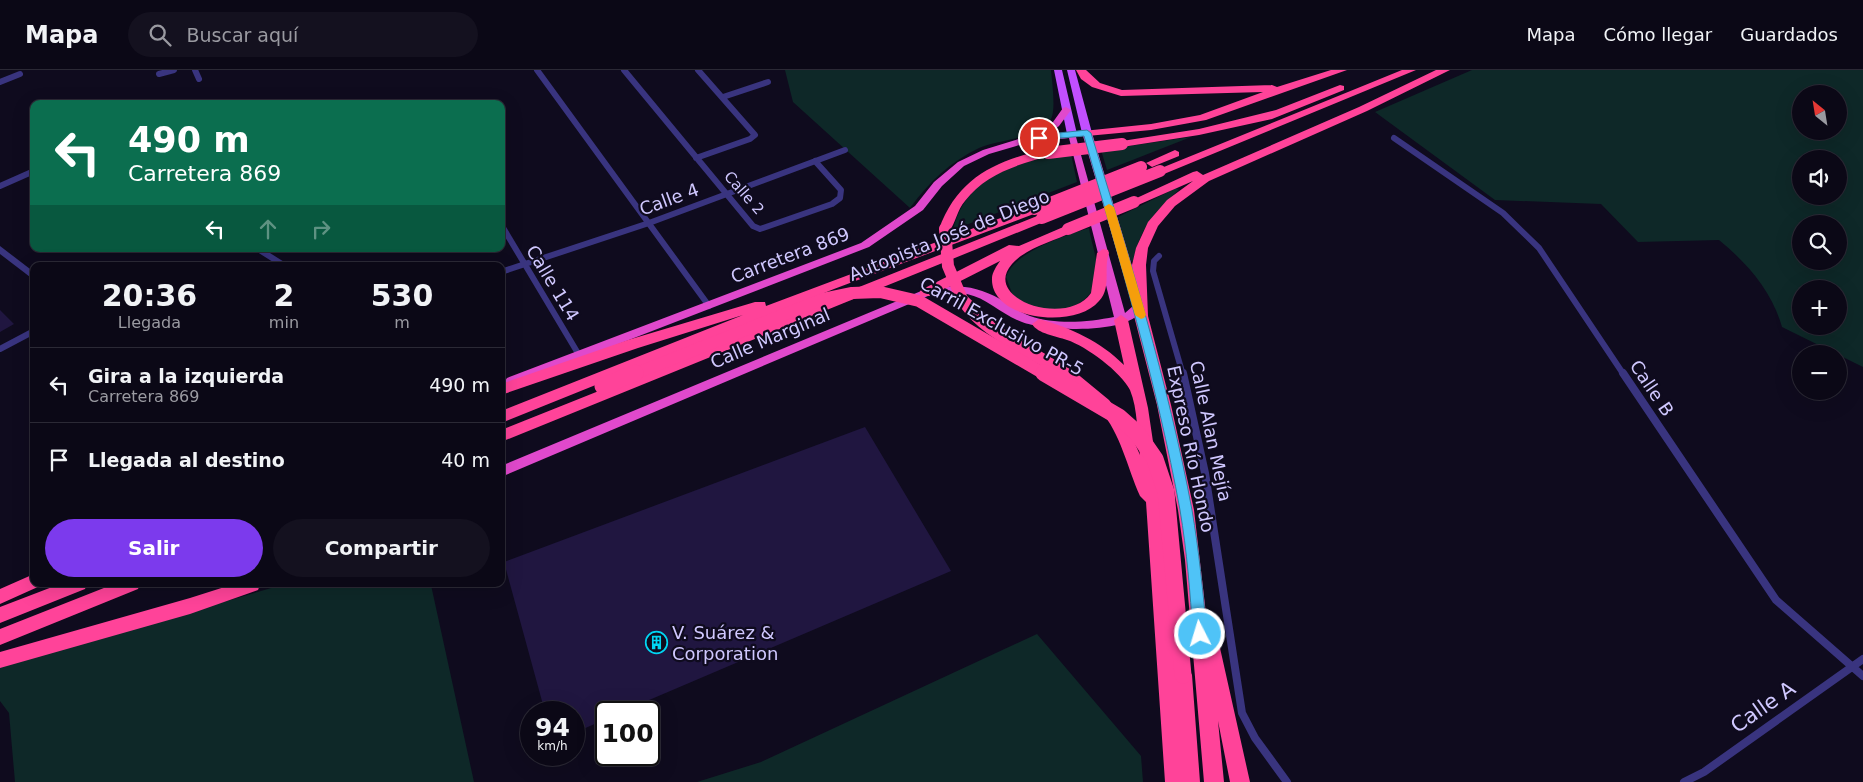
<!DOCTYPE html>
<html lang="es">
<meta charset="utf-8">
<style>
:root{--surface:#0b0816;--page:#14111f;--text:#f1f3f6;--muted:#9a9aa1;--line:#2b2935;--accent:#7c3aed}
body{margin:0;font-family:"DejaVu Sans",sans-serif;background:var(--page);color:var(--text);height:100vh;display:flex;flex-direction:column;font-size:19px;white-space:nowrap}
*{box-sizing:border-box;margin:0}
p{font-size:16px;color:var(--muted)}
.icon{flex:none;width:28px;height:28px;fill:none;stroke:currentColor;stroke-width:2;stroke-linecap:round;stroke-linejoin:round}
.map{position:relative;flex:1;overflow:hidden}
.side{position:absolute;left:30px;top:192px;width:475px;height:325px;display:flex;flex-direction:column;background:var(--surface);border-radius:10px;box-shadow:0 5px 20px #0002,0 0 0 1px var(--line)}
.side>*{flex:none}
.hud{position:absolute;left:30px;top:30px;width:475px;height:152px;border-radius:10px;box-shadow:0 5px 20px #0002,0 0 0 1px var(--line);background:#0b6e4f;color:#fff;overflow:hidden}
.needle{width:32px;rotate:330deg}
.fabs{position:absolute;left:1792px;top:15px;display:grid;gap:10px}
.fabs a{display:grid;place-items:center;width:55px;height:55px;border-radius:50%;background:var(--surface);box-shadow:0 5px 20px #0002,0 0 0 1px var(--line);font-size:25px}
.speed{position:absolute;left:520px;top:631px;display:flex;gap:10px;font-size:25px;font-weight:700;text-align:center}
.speed>*{display:grid;place-content:center;width:65px;height:65px;border-radius:50%;background:var(--surface);box-shadow:0 5px 20px #0002,0 0 0 1px var(--line);line-height:1}
.speed small{font-size:12px;font-weight:400}
.speed .limit{border:2px solid #111;border-radius:8px;background:#fff;color:#111}
.pin{position:absolute;display:grid;place-items:center;width:42px;height:42px;color:#fff;margin:-21px;border:2px solid #fff;border-radius:50%;box-shadow:0 1px 5px #0007}
.me{position:absolute;width:55px;margin:-28px;rotate:355deg;stroke-linejoin:round;filter:drop-shadow(0 0 4px #0008)}
.turn{display:flex;align-items:center;gap:18px;height:105px;padding:0 15px;font-size:22px}
.turn .icon{width:65px;height:65px;stroke-width:2.5}
.turn b{display:block;font-size:35px;line-height:42px}
.lanes{display:flex;align-items:center;height:48px;padding:0 15px;background:#0003;justify-content:center;gap:25px;direction:ltr}
.lanes .off{opacity:.35}
.eta{display:flex;justify-content:space-evenly;align-items:center;height:85px;text-align:center}
.eta b{font-size:30px;font-weight:800;line-height:35px}
.button{display:flex;gap:10px;margin-top:auto;padding:10px 15px}
.button a{flex:1;height:58px;border-radius:30px;background:var(--accent);color:#fff;font-size:20px;font-weight:800;line-height:58px;text-align:center}
.button a+a{background:var(--page);color:var(--text)}
ul{padding:0;list-style:none}
li{display:flex;align-items:center;gap:15px;height:75px;padding:0 15px;border-top:1px solid var(--line)}
li div{flex:1}
li b{display:block;font-size:19px}
li em{font-style:normal}
header{display:flex;align-items:center;gap:30px;box-sizing:border-box;height:70px;padding:0 25px;background:var(--surface);border-bottom:1px solid var(--line)}
header strong{font-size:24px}
nav{display:flex;gap:28px;margin-inline-start:auto;font-size:18px}
.search{width:350px;height:45px;background:var(--page);display:flex;align-items:center;gap:12px;box-sizing:border-box;padding:0 18px;border-radius:28px;color:var(--muted);font-size:19px}
.map>svg:first-child{display:block}
.green{fill:#0e2828;fill-rule:evenodd}
.building{fill:#201640}
.lines{fill:none;stroke-linecap:round;stroke-linejoin:round}
.minor-far1{stroke:#39347f;stroke-width:6}
.minor{stroke:#39347f;stroke-width:8}
.tertiary{fill:#39347f;fill-rule:evenodd}
.primary{fill:#c14fff;fill-rule:evenodd}
.trunk{fill:#e049cc;fill-rule:evenodd}
.motorway{fill:#ff4399;fill-rule:evenodd}
.motorway-bridge-far1{stroke:#ff4399;stroke-width:12}
.motorway-bridge{stroke:#ff4399;stroke-width:17}
.route{fill:#4fc3f7;stroke:#337fa1}
.slow{fill:#f59e0b}
.labels{text-anchor:middle;dominant-baseline:central;stroke-width:4.5;stroke-linejoin:round;paint-order:stroke}
.far-street-label{font-size:15px;fill:#d0c8ff;stroke:#0f0b1e}
.street-label{font-size:18px;fill:#d0c8ff;stroke:#0f0b1e}
.poi-label{font-size:18px;fill:#d0c8ff;stroke:#0f0b1e;text-anchor:start}
.near-street-label{font-size:21px;fill:#d0c8ff;stroke:#0f0b1e}
</style>
<header>
<strong>Mapa</strong>
<div class="search"><svg class="icon" aria-label="search" viewBox="0 0 24 24"><circle cx="10" cy="10" r="6"/><path d="M15 15l6 6"/></svg>Buscar aquí</div>
<nav><a>Mapa</a><a>Cómo llegar</a><a>Guardados</a></nav>
</header>
<div class="map">
<svg width="1863" height="712" viewBox="0 0 1863 712">
<rect width="100%" height="100%" fill="#0f0b1e"/>
<path class="green" d="M785,0H1051C1052,11 1056,40 1051,49C1040,69 999,69 979,78C950,92 929,112 910,138L793,32Z
M1472,0H1863V297L1782,257C1772,221 1747,193 1719,170L1638,172L1601,134L1495,130L1375,42ZM1801,24H1839V61H1801ZM1801,89H1839V126H1801ZM1801,154H1839V191H1801ZM1801,219H1839V256H1801Z
M1191,67L1107,100L1101,80Z
M1071,84L1077,112L953,160C966,104 1021,90 1071,84Z
M1176,118L1179,120C1154,142 1141,157 1133,191H1129L1118,147Z
M1089,158C1091,174 1101,196 1096,211C1091,234 1061,245 1040,240C1031,238 1021,230 1013,226L1006,207C1015,181 1064,166 1089,158Z
M285,514L431,515L474,712H15L9,643L0,631V597Z
M1037,564L1141,686L1143,712H697L761,692Z"/>
<path class="building" d="M0,240L14,254L0,262Z
M865,357L951,501L621,642H606V649L574,663V642H545L504,492Z"/>
<g class="lines">
<path class="minor-far1" d="M195,0L199,9
M537,0L709,236
M624,0L753,156L760,159L832,134L840,128L841,120L815,91
M159,4L174,0
M0,12L20,4
M723,27L768,12
M1394,68L1503,143L1539,178L1624,305
M696,88L750,69L755,65L698,0
M0,116L34,101
M502,156L579,285
M258,179L285,196
M1159,186L1154,191L1153,201L1183,305
M501,202L649,153L845,80
M0,279L34,261"/>
<path class="minor" d="M1183,303L1205,403L1242,643L1255,668L1287,712
M1623,303L1776,530L1863,606
M1684,712L1704,702L1863,589"/>
<path class="tertiary" d="M0,176L34,202V210L0,184Z"/>
<path class="primary" d="M1054,0H1062L1077,64L1075,66H1069L1067,64Z
M1067,0H1075L1092,63L1090,65H1084L1082,63Z"/>
<path class="trunk" d="M1066,37L1071,40L1059,56L1049,64L1087,60L1092,63L1144,236C1136,266 1045,261 1022,252C1002,245 987,228 967,224C954,221 941,224 928,226L501,407V396L926,219C954,214 975,215 1000,229C1010,235 1019,242 1030,246C1056,255 1089,252 1114,247L1069,68L1026,73L989,84L964,96L942,116L923,140L869,177L515,314H507L505,311L507,308L861,173L915,136L934,112L958,92L983,80L1022,68L1036,66L1053,52L1063,38ZM1083,66L1133,236L1125,243L1076,67Z"/>
<path class="motorway" d="M1076,0H1086L1100,13L1122,20L1272,15L1277,17L1331,0H1347L1206,50L1151,60L1087,66L1081,63L1083,61L1151,54L1200,45L1263,22L1121,26L1092,17L1081,9Z
M1402,0H1416L1164,104H1156L1154,101Z
M1436,0H1450L1367,41L1209,111L1175,136L1158,156L1148,178L1146,195L1148,246L1171,335L1194,440L1208,561L1215,563L1218,569L1250,712H1230L1218,651L1224,712H1204L1185,490L1178,440L1157,335L1134,246L1132,195L1136,178L1148,152L1167,130L1193,111L1138,135L1134,136L1128,132L1193,102L1197,101L1203,105L1359,37Z
M1340,15L1344,16V20L1272,49L1199,65L1122,77L1116,74L1122,71L1199,59L1276,40Z
M1048,79L1054,83L1052,85C1020,94 986,103 965,131C957,140 956,152 949,162H941L939,159C958,107 997,90 1048,79Z
M1175,80L1179,82V86L1152,97L1146,93Z
M1035,135L1039,136L1041,139L1039,142L834,219L501,353V341L743,245L638,278L501,325V314L628,270L755,232H765L766,236Z
M1042,144L1046,145L1048,148L1046,151L501,372V360Z
M1068,155L1074,159L1072,162C1053,172 1027,177 1012,194C981,229 1067,258 1091,223L1097,183L1103,179L1108,180L1109,183C1103,199 1112,217 1099,231C1075,260 990,250 992,208C992,203 997,195 1000,191L931,226H921L919,223L921,220L1009,175L1019,176Z
M962,224L967,226L999,256L1075,302L1109,330L1125,351L1140,385C1137,365 1138,339 1130,320C1121,302 1086,276 1067,270C1056,266 1038,264 1032,254L1039,249C1071,258 1100,271 1124,295L1114,250L1121,245L1128,250L1148,338L1163,439L1176,601L1183,597L1189,599L1192,605L1200,712H1165L1146,432L1140,426C1127,397 1121,364 1100,340C1061,293 987,282 955,229Z
M34,504V514H41L40,516L0,534V519Z
M60,514H87L85,519L0,553V537Z
M114,514H140L138,519L0,575V559Z
M234,514L260,515L258,520L190,544L0,598V582L190,528Z"/>
<path class="motorway-bridge-far1" d="M1048,83L1122,74
M1035,139L1141,97
M1042,148L1160,101
M945,159L948,196L962,229
M1068,159L1134,132
M632,305L823,229L852,223L880,222L919,231L1046,305"/>
<path class="motorway-bridge" d="M1044,303L1119,347L1137,363L1155,389L1166,422L1183,605
M603,316L635,303"/>
</g>
<path class="route" d="M1087,60L1091,63C1129,187 1168,312 1192,440C1199,481 1203,522 1207,564L1205,568L1200,570L1195,568L1193,564C1190,522 1187,481 1180,440C1157,313 1119,189 1084,66L1039,70L1035,68L1039,65Z"/>
<path class="slow" d="M1109,134L1114,137L1146,245L1144,248L1141,249L1135,245L1104,137Z"/>
<defs>
<symbol id="building-ring" viewBox="-11 -11 22 22"><circle r="9.5" fill="#0f0b1e" stroke="#00d5f3" stroke-width="1.5"/><path d="M-4-6H4V6H1V3H-1V6H-4ZM-2.5-4.3h1.7v1.8h-1.7ZM.8-4.3h1.7v1.8H.8ZM-2.5-1h1.7V.8h-1.7ZM.8-1h1.7V.8H.8Z" fill="#00d5f3"/></symbol>
</defs>
<g fill-rule="evenodd">
<use href="#building-ring" x="644" y="560" width="25" height="25"/>
</g>
<g class="labels">
<g class="far-street-label">
<text transform="translate(744 123) rotate(49)">Calle 2</text>
</g>
<g class="street-label">
<text transform="translate(669 129) rotate(-20)">Calle 4</text>
<text transform="translate(949 165) rotate(-22)">Autopista José de Diego</text>
<text transform="translate(790 185) rotate(-21)">Carretera 869</text>
<text transform="translate(553 213) rotate(59)">Calle 114</text>
<text transform="translate(1002 256) rotate(29)">Carril Exclusivo PR-5</text>
<text transform="translate(770 268) rotate(-23)">Calle Marginal</text>
<text transform="translate(1652 318) rotate(56)">Calle B</text>
<text transform="translate(1211 361) rotate(78)">Calle Alan Mejía</text>
<text transform="translate(1191 379) rotate(78)">Expreso Río Hondo</text>
</g>
<g class="poi-label">
<text x="672" y="562">V. Suárez &amp;<tspan x="672" dy="21">Corporation</tspan></text>
</g>
<g class="near-street-label">
<text transform="translate(1763 637) rotate(-35)">Calle A</text>
</g>
</g>
</svg>
<div class="fabs">
<a><svg class="needle" viewBox="-14 -14 28 28"><path d="M0-13l5 13h-10z" fill="#e53935"/><path d="M0 13l5-13h-10z" fill="#9a9aa1"/></svg></a>
<a><svg class="icon" aria-label="sound" viewBox="0 0 24 24"><path d="M4 9h4l5-4v14l-5-4H4zM17 9q2 3 0 6"/></svg></a>
<a><svg class="icon" aria-label="search" viewBox="0 0 24 24"><circle cx="10" cy="10" r="6"/><path d="M15 15l6 6"/></svg></a>
<a>+</a>
<a>−</a>
</div>
<div class="speed"><div>94<small>km/h</small></div><div class="limit">100</div></div>
<div class="pin" style="left:1039px;top:68px;background:#d93025"><svg class="icon" aria-label="arrive" viewBox="0 0 24 24"><path d="M6 21V4h12l-3 4 3 4H6"/></svg></div>
<svg class="me" style="left:1200px;top:564px" viewBox="-20 -20 40 40"><circle r="17" fill="#4fc3f7" stroke="#fff" stroke-width="3"/><path d="M0-11L8 9 0 5-8 9z" fill="#fff"/></svg>
<div class="hud">
<div class="turn"><svg class="icon" aria-label="left" viewBox="0 0 24 24"><path d="M17 20v-9H6M10 6l-5 5 5 5"/></svg><div><b>490 m</b>Carretera 869</div></div>
<div class="lanes"><svg class="icon" aria-label="left" viewBox="0 0 24 24"><path d="M17 20v-9H6M10 6l-5 5 5 5"/></svg><svg class="icon off" aria-label="ahead" viewBox="0 0 24 24"><path d="M12 20V5M6 11l6-6 6 6"/></svg><svg class="icon off" aria-label="right" viewBox="0 0 24 24"><path d="M7 20v-9h11M14 6l5 5-5 5"/></svg></div>
</div>
<section class="side">
<div class="eta">
<div><b>20:36</b><p>Llegada</p></div>
<div><b>2</b><p>min</p></div>
<div><b>530</b><p>m</p></div>
</div>
<ul>
<li><svg class="icon" aria-label="left" viewBox="0 0 24 24"><path d="M17 20v-9H6M10 6l-5 5 5 5"/></svg><div><b>Gira a la izquierda</b><p>Carretera 869</p></div><em>490 m</em></li>
<li><svg class="icon" aria-label="arrive" viewBox="0 0 24 24"><path d="M6 21V4h12l-3 4 3 4H6"/></svg><div><b>Llegada al destino</b></div><em>40 m</em></li>
</ul>
<div class="button"><a>Salir</a><a>Compartir</a></div>
</section>
</div>
